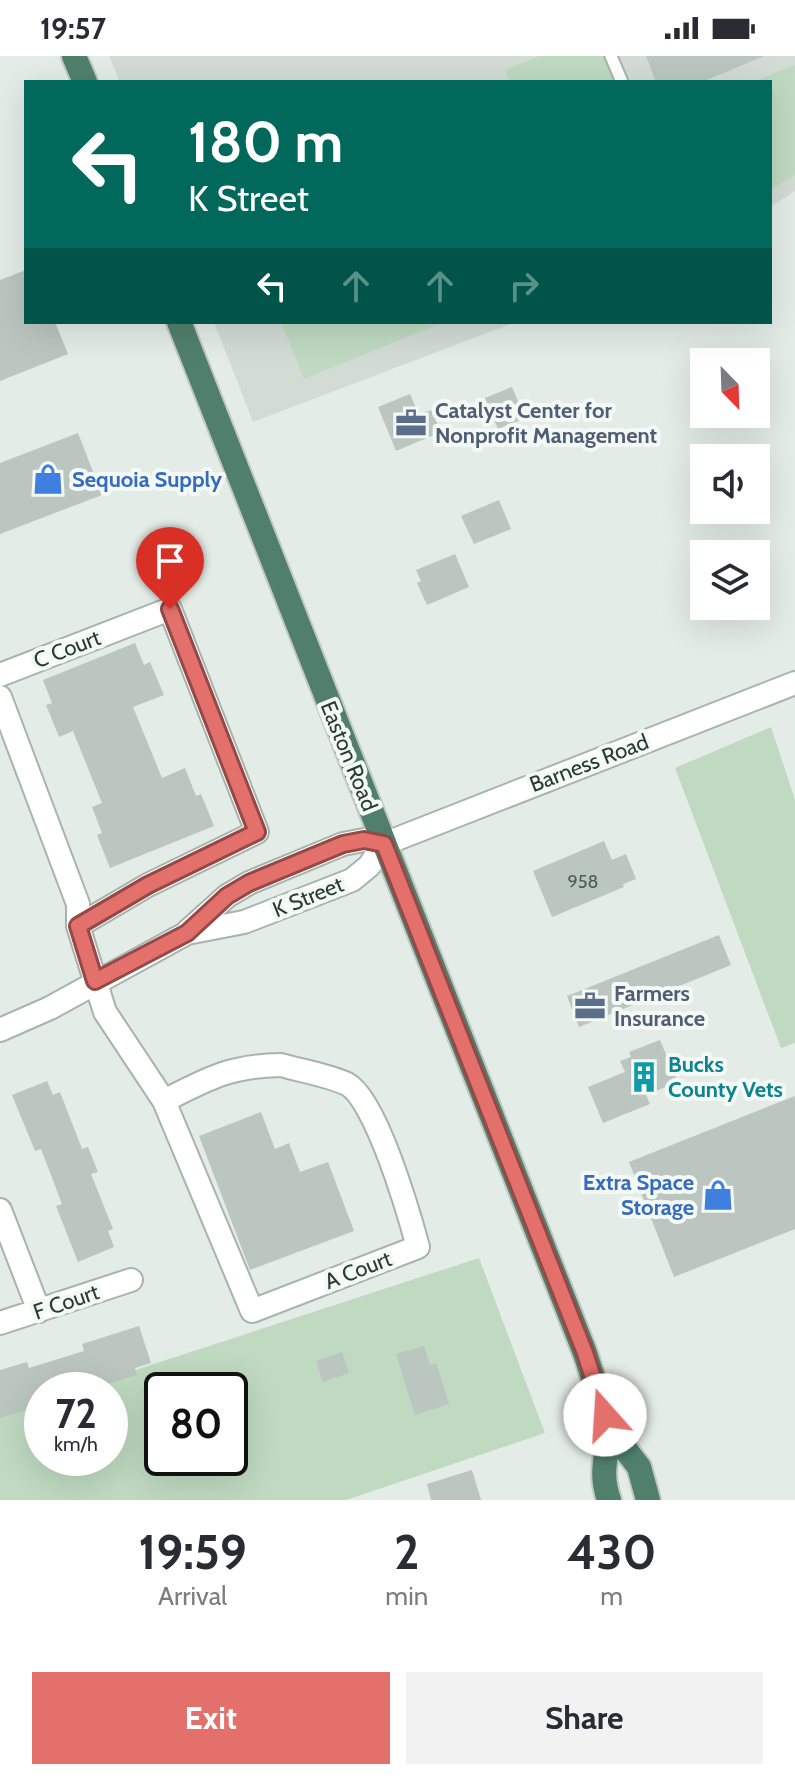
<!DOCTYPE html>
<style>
:root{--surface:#fff;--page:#f2f2f3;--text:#2b2b33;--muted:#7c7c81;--accent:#e3706b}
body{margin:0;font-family:Cabin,sans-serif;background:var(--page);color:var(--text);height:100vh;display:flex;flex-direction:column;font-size:30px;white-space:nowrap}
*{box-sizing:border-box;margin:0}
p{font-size:26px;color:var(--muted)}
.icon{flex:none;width:44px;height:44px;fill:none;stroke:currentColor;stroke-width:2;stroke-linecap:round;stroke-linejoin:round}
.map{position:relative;height:1444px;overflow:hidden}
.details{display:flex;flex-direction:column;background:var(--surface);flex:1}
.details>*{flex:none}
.top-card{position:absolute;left:24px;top:24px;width:748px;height:244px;border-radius:0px;box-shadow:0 8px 32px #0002;background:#00695c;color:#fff;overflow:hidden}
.needle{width:52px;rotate:157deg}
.tools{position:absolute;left:690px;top:292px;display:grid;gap:16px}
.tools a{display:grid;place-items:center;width:80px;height:80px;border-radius:0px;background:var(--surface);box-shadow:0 8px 32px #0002;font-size:40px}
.speed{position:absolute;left:24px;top:1316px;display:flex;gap:16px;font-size:40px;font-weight:700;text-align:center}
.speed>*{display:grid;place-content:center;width:104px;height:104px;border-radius:50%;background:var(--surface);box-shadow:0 8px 32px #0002;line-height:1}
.speed small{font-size:20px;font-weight:400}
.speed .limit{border:4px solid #111;border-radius:12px;background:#fff;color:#111}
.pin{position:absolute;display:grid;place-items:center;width:68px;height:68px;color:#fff;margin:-82px -34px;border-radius:50% 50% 50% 0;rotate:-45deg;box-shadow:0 0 8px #0007}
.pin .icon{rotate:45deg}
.me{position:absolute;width:88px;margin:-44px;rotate:341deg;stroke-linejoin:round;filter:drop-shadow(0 0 6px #0008)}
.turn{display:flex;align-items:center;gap:28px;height:168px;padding:0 32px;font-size:36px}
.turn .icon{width:104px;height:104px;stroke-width:2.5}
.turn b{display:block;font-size:56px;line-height:68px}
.lanes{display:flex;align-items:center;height:76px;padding:0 32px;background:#0003;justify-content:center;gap:40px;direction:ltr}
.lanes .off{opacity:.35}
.eta{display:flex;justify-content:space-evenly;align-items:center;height:136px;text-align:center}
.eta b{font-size:48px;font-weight:700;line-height:56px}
.primary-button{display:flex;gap:16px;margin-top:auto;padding:16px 32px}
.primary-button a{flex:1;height:92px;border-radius:0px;background:var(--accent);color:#fff;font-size:32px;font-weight:700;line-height:92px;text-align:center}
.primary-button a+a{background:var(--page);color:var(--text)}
.status{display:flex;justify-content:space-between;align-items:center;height:56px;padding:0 40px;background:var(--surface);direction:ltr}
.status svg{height:22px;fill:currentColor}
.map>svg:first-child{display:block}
.built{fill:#d2dcd5}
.green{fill:#bfdac1;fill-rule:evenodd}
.building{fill:#bac6bf}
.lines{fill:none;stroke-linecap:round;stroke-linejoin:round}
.service-casing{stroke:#a7b4ad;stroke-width:15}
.minor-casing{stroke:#a7b4ad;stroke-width:26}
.trunk-casing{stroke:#c2c8c5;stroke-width:28}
.service{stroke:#fff;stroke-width:11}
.minor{stroke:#fff;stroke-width:22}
.trunk{stroke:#50806c;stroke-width:24}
.route-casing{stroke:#944946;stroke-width:20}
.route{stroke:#e3706b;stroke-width:14}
.labels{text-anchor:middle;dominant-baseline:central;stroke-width:8;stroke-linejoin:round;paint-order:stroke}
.number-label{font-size:18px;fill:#4a5e54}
.service-label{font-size:22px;font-weight:bold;fill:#4e5e75;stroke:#f4f9f6;text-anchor:start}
.shop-label{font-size:22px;font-weight:bold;fill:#366cbe;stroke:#f4f9f6;text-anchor:start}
.street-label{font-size:22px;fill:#253c31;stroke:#f4f9f6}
.culture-label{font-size:22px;font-weight:bold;fill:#0d838f;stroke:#f4f9f6;text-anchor:start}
</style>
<div class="status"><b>19:57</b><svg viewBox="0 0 49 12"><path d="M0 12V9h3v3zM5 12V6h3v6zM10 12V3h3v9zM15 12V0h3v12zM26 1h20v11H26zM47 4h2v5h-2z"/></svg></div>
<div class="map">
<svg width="795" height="1444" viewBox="0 0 795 1444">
<rect width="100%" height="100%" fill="#e4ece7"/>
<path class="built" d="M109,0H795V135L770,151V26H120Z
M214,266H516L253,366Z"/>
<path class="green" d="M539,0H604L615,26H510L505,14Z
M795,9V119L770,134V26H753Z
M281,266H443L304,323Z
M771,671L795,744V987L781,992L675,712Z
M479,1202L545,1377L346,1444H0V1358L42,1344V1402H110V1334H74ZM162,1334H230V1402H162Z"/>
<path class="building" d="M646,0H764L702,26H656Z
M26,214V266H55L68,298L0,325V224Z
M512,331L525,362L498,373L485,342Z
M410,338L419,359L431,354L441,376L396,395L378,351Z
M78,377L102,439L0,478V407Z
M499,444L511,473L474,488L461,460Z
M455,498L469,531L427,549L417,527L421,525L416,514Z
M135,587L144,609L150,606L164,639L133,651L162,722L185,712L196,740L201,738L214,770L110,812L97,779L102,777L92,751L102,747L73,675L59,681L46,649L52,647L43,624Z
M604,785L612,804L626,798L636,823L623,828L624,831L552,861L533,815Z
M719,879L731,909L579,971L567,940Z
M660,984L678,1026L646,1039L650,1048L603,1067L588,1031L625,1016L620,1005L631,1001L629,996Z
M47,1025L53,1039L60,1036L82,1093L88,1091L98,1116L91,1118L113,1173L108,1175L114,1191L78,1206L56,1150L62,1148L41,1093L35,1095L12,1039Z
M795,1040V1173L674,1221L629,1106Z
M261,1056L275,1093L289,1087L300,1116L328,1106L354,1175L250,1214L199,1080Z
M139,1270L151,1307L135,1312L137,1319L88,1334H42V1349L0,1362V1314L27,1306L29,1312L84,1295L82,1288Z
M424,1290L430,1309L436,1307L449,1348L415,1359L396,1298Z
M342,1296L349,1317L323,1326L316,1305Z
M472,1414L481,1444H431L427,1428Z"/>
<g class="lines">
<defs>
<path id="service" d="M611,0L622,26"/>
<path id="minor" d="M0,619L170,553L257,776L148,829L78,870V848L0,641
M384,788L795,627
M78,870L105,956L164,1045
M187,876L227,840L249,827L343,788L364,784L384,788
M0,974L50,952L187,877L244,866L352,824L369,810L384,788
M281,1009C302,1015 328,1019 347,1028C376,1043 409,1158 418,1191L252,1255L164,1045C209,1022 230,1010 281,1009Z
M0,1154L39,1255
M0,1267L131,1224"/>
<path id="trunk" d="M74,0L85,26
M179,266L585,1297L605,1359L615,1380L639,1411L648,1444
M606,1365C612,1398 597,1409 609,1444"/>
</defs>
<use href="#service" class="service-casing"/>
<use href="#minor" class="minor-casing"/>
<use href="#trunk" class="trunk-casing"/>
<use href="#service" class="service"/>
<use href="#minor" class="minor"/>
<use href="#trunk" class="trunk"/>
</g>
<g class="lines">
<defs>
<path id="route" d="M170,553L257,776L148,829L78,870L95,925L187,877L227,840L249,827L343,788L364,784L384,788L585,1297L605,1359"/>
</defs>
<use href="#route" class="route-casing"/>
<use href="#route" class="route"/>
</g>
<defs>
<symbol id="office-bare" viewBox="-9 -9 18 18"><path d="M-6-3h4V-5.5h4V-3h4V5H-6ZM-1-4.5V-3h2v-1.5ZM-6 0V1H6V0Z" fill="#5c6f8a" stroke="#f4f9f6" stroke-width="2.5" paint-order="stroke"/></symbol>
<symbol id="shop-bare" viewBox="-9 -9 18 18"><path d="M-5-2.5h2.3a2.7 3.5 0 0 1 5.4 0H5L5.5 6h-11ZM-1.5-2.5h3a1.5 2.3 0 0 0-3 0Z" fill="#3f7fe0" stroke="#f4f9f6" stroke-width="2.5" paint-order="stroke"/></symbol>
<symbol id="building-bare" viewBox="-9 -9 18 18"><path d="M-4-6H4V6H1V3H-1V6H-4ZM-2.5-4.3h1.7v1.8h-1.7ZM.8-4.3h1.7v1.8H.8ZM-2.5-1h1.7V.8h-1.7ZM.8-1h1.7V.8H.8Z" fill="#0f9aa8" stroke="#f4f9f6" stroke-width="2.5" paint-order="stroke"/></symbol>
</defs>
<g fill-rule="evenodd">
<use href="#office-bare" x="389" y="345" width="44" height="44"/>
<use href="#shop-bare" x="26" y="401" width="44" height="44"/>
<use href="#office-bare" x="568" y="928" width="44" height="44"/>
<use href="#building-bare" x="622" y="999" width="44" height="44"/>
<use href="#shop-bare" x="696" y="1117" width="44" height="44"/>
</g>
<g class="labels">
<g class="number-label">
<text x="583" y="826">958</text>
</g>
<g class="service-label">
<text x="435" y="354">Catalyst Center for<tspan x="435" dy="25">Nonprofit Management</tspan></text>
<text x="614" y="937">Farmers<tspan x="614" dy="25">Insurance</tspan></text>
</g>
<g class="shop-label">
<text x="72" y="423">Sequoia Supply</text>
<text x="694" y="1126" text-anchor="end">Extra Space<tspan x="694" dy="25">Storage</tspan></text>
</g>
<g class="street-label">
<text transform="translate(67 593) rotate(-21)">C Court</text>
<text transform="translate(349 700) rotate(68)">Easton Road</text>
<text transform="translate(589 707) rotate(-21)">Barness Road</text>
<text transform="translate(308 841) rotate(-22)">K Street</text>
<text transform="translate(358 1214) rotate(-21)">A Court</text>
<text transform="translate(66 1246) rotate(-19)">F Court</text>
</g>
<g class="culture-label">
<text x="668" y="1008">Bucks<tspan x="668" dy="25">County Vets</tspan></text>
</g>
</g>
</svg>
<div class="tools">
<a><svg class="needle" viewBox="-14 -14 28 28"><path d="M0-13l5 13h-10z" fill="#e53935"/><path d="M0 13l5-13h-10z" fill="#7c7c81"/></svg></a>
<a><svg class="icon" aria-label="sound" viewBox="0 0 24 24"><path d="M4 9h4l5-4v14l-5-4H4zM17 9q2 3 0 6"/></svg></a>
<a><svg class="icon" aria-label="layers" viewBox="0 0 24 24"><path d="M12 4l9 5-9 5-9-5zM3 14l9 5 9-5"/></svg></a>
</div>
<div class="speed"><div>72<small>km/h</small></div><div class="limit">80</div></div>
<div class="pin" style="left:170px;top:553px;background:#d93025"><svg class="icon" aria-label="arrive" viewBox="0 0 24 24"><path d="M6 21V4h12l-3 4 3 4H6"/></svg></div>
<svg class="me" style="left:605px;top:1359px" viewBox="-20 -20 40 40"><circle r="19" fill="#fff"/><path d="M0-13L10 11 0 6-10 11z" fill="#e3706b"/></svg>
<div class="top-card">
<div class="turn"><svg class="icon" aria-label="left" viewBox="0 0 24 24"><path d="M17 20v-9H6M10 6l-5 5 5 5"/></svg><div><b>180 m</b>K Street</div></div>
<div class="lanes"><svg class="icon" aria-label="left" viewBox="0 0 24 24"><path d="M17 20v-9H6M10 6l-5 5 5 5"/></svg><svg class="icon off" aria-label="ahead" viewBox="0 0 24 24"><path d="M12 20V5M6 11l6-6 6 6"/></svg><svg class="icon off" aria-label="ahead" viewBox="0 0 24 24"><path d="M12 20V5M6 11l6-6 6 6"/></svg><svg class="icon off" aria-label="right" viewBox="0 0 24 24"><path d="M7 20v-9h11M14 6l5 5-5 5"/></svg></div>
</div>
</div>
<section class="details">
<div class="eta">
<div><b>19:59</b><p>Arrival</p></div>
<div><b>2</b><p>min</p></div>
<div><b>430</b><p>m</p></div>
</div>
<div class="primary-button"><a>Exit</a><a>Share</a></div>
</section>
